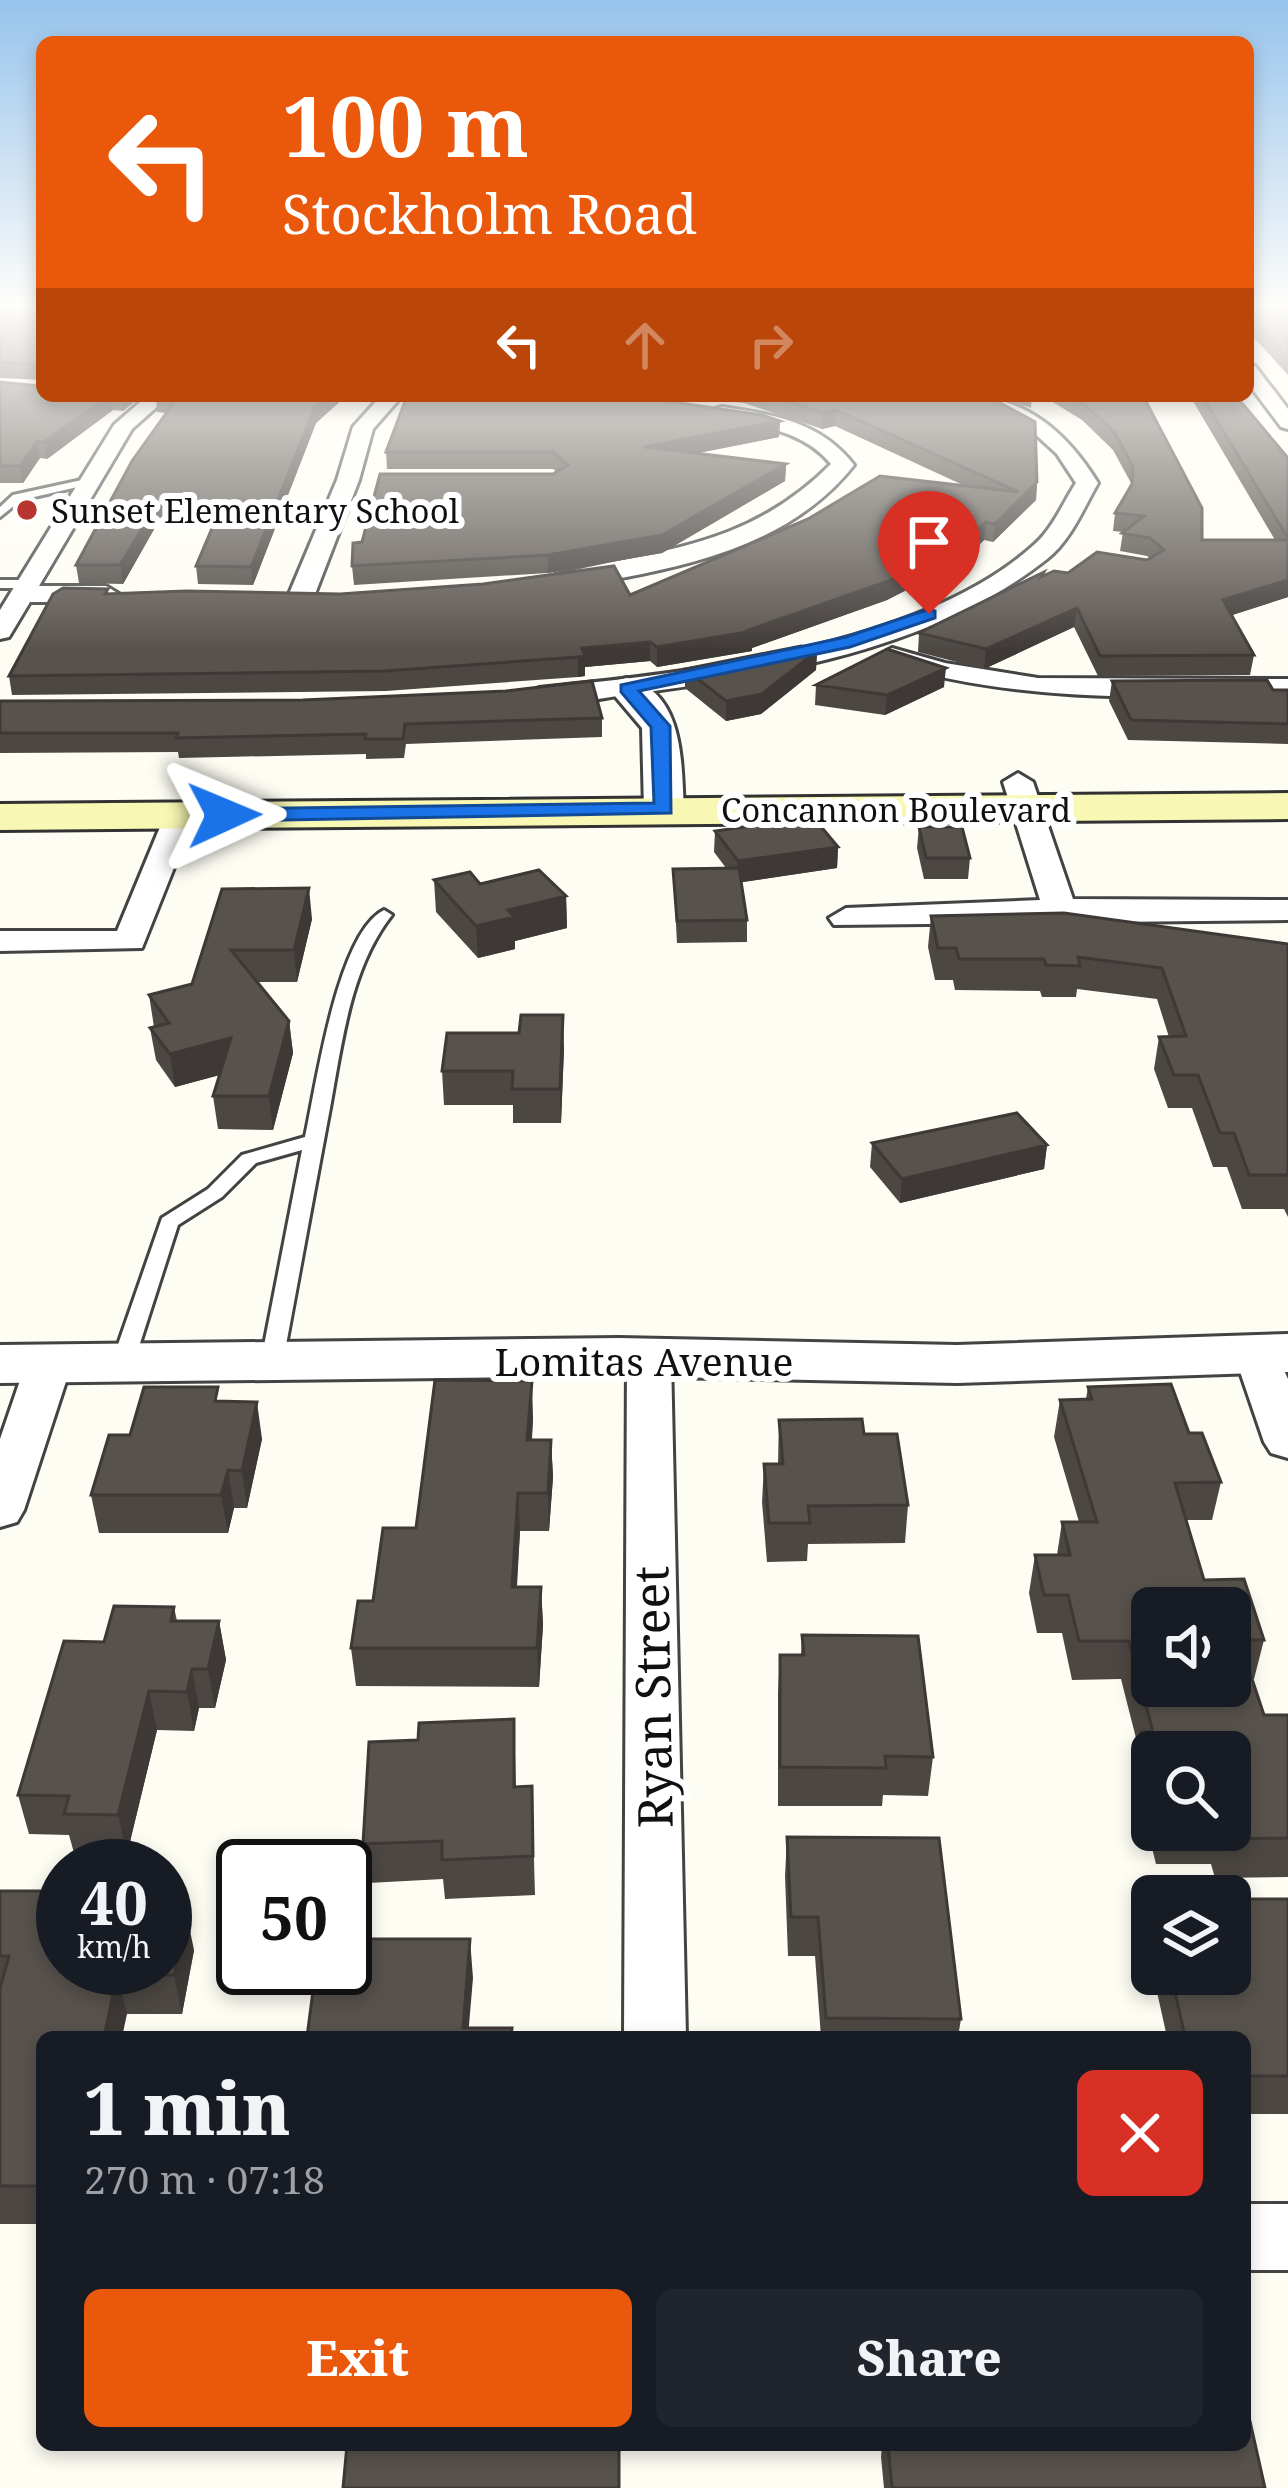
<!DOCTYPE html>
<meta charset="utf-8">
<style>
:root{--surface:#171b24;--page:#20242c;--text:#f1f3f6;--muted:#9ea1a6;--accent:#ea580c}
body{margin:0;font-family:"Noto Serif",serif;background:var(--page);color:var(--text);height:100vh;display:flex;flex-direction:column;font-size:45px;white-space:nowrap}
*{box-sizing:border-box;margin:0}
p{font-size:39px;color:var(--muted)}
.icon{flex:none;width:66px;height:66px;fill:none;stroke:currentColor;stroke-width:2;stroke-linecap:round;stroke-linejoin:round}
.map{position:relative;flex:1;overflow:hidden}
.side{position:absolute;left:36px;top:2031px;width:1215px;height:420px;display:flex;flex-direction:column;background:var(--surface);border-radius:18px;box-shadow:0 6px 18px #0003}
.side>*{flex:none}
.top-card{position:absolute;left:36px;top:36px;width:1218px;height:366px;border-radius:18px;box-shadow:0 6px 18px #0003;background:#ea580c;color:#fff;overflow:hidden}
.tools{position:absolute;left:1131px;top:1587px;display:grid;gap:24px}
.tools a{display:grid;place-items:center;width:120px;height:120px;border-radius:18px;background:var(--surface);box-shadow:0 6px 18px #0003;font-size:60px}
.speed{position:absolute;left:36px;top:1839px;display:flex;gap:24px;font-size:60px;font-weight:700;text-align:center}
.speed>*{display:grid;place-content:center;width:156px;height:156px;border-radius:50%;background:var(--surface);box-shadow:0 6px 18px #0003;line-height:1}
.speed small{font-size:30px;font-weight:400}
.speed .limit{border:6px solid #111;border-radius:18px;background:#fff;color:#111}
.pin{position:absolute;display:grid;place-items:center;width:102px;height:102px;color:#fff;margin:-123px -51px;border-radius:50% 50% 50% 0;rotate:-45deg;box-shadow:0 0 12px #0007}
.pin .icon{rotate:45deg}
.me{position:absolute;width:132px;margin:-66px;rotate:89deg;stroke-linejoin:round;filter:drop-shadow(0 0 9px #0008)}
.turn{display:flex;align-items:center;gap:42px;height:252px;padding:0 48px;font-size:54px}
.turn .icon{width:156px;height:156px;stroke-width:2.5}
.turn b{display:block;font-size:84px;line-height:102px}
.lanes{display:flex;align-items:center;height:114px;padding:0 48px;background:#0003;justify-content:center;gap:60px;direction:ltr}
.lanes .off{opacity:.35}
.round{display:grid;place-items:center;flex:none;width:126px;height:126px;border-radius:18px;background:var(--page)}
.head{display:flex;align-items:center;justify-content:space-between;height:204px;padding:0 48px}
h1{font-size:72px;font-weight:800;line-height:90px}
.primary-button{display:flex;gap:24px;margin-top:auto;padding:24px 48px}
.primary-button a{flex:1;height:138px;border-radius:18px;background:var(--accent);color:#fff;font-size:48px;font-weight:800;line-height:138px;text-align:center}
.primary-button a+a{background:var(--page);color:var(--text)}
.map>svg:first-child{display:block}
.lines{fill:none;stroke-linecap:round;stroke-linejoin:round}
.service-casing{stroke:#434343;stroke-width:6}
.minor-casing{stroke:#434343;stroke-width:6}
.tertiary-casing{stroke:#434343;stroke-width:6}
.secondary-casing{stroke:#323232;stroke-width:6}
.service{fill:#fff;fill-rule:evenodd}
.minor{fill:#fff;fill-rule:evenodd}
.tertiary{fill:#fff;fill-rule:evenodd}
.secondary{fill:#f9f7b4;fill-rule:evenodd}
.wall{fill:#4c4742;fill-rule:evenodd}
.shaded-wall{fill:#3e3936}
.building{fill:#58524d;stroke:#3e3936;stroke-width:3;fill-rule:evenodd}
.route{fill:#1a73e8;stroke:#114b97;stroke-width:3}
.poi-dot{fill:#b73631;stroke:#fff;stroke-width:4.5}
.labels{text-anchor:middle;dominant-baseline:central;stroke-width:12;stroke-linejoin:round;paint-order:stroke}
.far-poi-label{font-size:33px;fill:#101010;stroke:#fff;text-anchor:start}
.far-street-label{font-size:33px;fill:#101010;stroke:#fff}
.street-label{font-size:39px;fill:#101010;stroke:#fff}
.near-street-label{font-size:48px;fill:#101010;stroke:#fff}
</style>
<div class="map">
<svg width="1288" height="2488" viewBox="0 0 1288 2488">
<rect width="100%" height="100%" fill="#fefdf4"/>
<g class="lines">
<defs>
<path id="service" d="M91,478L95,479V483L21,500L0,517V507L13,495Z
M0,580H30L36,584L30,588H0Z
M384,910L392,915C347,972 341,1054 327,1124C312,1203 298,1282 283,1361L272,1368L261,1361L302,1150L256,1163L222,1197L178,1225L134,1362L131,1367H115L112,1362L162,1218L208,1189L242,1155L305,1137C316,1087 337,933 384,910Z"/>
<path id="minor" d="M1248,364L1255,366L1288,409V429L1281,427L1248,383Z
M147,396H169L132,429L39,586H106L119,594L106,602H30L9,637L0,639V610L114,425Z
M381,396H402L373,429L359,480L315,594L311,599H293L289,594L337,480L353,427Z
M964,396C1026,396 1067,433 1098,483C1083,509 1071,540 1047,559C932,650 771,676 630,694C599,698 559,709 529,702L525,696L539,688C687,673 922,648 1035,544C1053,528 1063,503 1076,483L1057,454L1033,432Z
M722,407C773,414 821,422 854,465C797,537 708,562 621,578C600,581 575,590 555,585L552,580L555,575C663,548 747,548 831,464C801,428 758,427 715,417V409Z
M892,648L945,663L1038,678L1288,679V695C1149,698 1017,703 883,662L879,656Z
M1018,773L1033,782L1073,899L1288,900V920L834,925L829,918L846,908L1040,900L1003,782Z
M180,806L195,815L142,948L0,951V931H117L165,815Z
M1256,1340L1272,1344L1288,1379V1458L1271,1453L1264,1442L1234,1354L1240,1344Z
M649,1344L665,1348L671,1358L686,2037H624L627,1358L633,1348Z
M49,1348L65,1353L72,1363L24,1510L17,1522L0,1527V1439L26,1363L33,1353Z
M1245,2204H1288V2270H1245Z"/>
<path id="tertiary" d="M627,678C685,693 681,763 684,809L678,817H650L644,809L642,728L609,689L614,681Z
M1288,1334V1372L957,1383L619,1376L0,1383V1345L619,1338L957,1345Z"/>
<path id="secondary" d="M1288,793V819L0,830V804Z"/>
</defs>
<use href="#service" class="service-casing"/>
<use href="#minor" class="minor-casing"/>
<use href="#tertiary" class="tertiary-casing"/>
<use href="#secondary" class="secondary-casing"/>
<use href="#service" class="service"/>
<use href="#minor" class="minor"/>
<use href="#tertiary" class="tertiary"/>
<use href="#secondary" class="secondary"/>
</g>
<path class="wall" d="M0,304H42V380L0,378Z
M1248,304H1288V375L1255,339L1248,335Z
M0,382L42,396H141L123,411L113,410L47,459L40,458L23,483H0Z
M346,396L316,423L253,585L198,584L196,566L214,524H157L123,584L79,583L76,565L166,413L157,412L156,396Z
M674,396H988L1037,482L1036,500L993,542L984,540L961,562L887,600L752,648V651L657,667L650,661L585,667V676L578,677L386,691L12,695L9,676L108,589V594L630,595L965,486L835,426L822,429L744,403Z
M995,396H1032L1031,408Z
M1043,396H1143L1202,540H1275L1190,396H1236L1288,458V597L1232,615L1254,655L1250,675L1098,676L1074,627L984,669L918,652L919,633L1043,576L1068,573L1150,558L1147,556L1120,551L1123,532L1113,531L1115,513L1131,483L1113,450L1082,420Z
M780,421L779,437L696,453L786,464L785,481L662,553L548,573L354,585L352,566L362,542L557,472L553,469H387L386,452Z
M817,651L816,670L761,714L726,721L685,688V669Z
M1112,681L1288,690V744L1128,740L1109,701Z
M816,685L944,687L885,715L815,705Z
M0,701L602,718V737L406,744L404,758L366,759V754L179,758L178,752L0,753Z
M919,827L970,858L968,879H924L917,848Z
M715,831L838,847L837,868L741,882L747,920V942L677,943L673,869L726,868L714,852Z
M434,880L480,884L566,896L567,928L515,941V949L478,958L436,912Z
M222,889L312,919L297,982H257L289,1021L293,1053L273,1130L218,1129L213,1096L219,1075L175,1087L156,1060L150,1028L154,1027L149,995L192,984Z
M931,916L1288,944V1217L1284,1209H1242L1227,1167H1213L1192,1108H1168L1154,1069L1159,1037H1169L1157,999L1077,989L1076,997H1042L1040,991L955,990L953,980H935L928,947Z
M519,1033L564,1048L561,1123H513V1105H444L442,1071Z
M872,1143L1047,1145L1044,1169L900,1203L870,1167Z
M1088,1387L1189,1433L1221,1482L1212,1520H1186L1204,1580L1264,1640L1254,1679H1252L1264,1715H1288V1877L1215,1878L1211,1864H1156L1133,1771L1138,1746L1121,1679L1072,1680L1062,1633H1037L1029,1593L1035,1555H1057L1062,1522H1079L1054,1437L1060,1400L1086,1399ZM1152,1752L1230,1830H1152Z
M221,1401L262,1439L247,1508H234L228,1533H99L91,1495L130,1435Z
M533,1418L532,1440H551L553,1477L549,1531H520L517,1587H541L543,1625L539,1687L356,1686L351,1648L416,1528Z
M779,1420L864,1434L908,1505L905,1543L808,1544L807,1561L767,1562L762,1502L764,1464H778Z
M174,1607L177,1621H219L226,1660L215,1708H199L194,1731L157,1730L127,1854L74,1853L69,1835L29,1834L18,1795L104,1642Z
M802,1635L933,1757L928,1796L883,1795L882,1806H778V1694L780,1655H801Z
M514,1719L516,1787L533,1825L535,1895L445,1899L443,1879L368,1883L363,1844L418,1740Z
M787,1837L961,2019L958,2037H821L815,1956H788L785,1876Z
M0,1891H59L63,1905V1968L194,1950L182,2014H127L42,2037V2224H0Z
M1234,1899H1288V2114H1245V2037H1167L1153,1974H1230V1913Z
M1152,1937V1968L1149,1952Z
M882,2445H1245L1265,2488H884L881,2457Z"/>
<path class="shaded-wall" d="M109,396H111L113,410L47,459L44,442Z
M121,396H141L123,411Z
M327,396H346L316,423L253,585L251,567L315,407Z
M836,410L835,426L822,429L823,413Z
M780,421L779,437L644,464V447Z
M37,442L40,458L23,483L20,466Z
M786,464L785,481L662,553L548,573V555Z
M1037,482L1036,500L993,542L995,524Z
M155,507L157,524L123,584L120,565Z
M986,522L984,540L961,562L887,600L752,648V651L657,667V647L749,630Z
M1288,580V597L1220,619L1223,600Z
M1077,608L1074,627L984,669L986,649Z
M650,642V661L585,667V676L578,677V657L582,648Z
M817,651L816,670L761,714L726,721V701Z
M946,668L944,687L885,715L887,695Z
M838,847L837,868L737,883L738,861Z
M309,888L312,919L297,982L294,950Z
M566,896L567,928L515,941V949L478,958L476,926L508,910Z
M563,1015L564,1048L561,1123L560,1089Z
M289,1021L293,1053L273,1130L269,1096Z
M231,1038L235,1071L175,1087L170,1054Z
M1047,1145L1044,1169L900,1203L902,1179Z
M532,1381L533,1418L529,1477L527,1440Z
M257,1402L262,1439L247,1508L242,1471Z
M551,1440L553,1477L549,1531L548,1493Z
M228,1470L234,1508L228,1533L221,1495Z
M518,1493L520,1531L514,1625L512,1587Z
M541,1587L543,1625L539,1687L537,1648Z
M219,1621L226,1660L215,1708L208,1669Z
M192,1669L199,1708L194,1731L187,1692Z
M149,1691L157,1730L127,1854L118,1815Z
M59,1891L63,1905V1944L54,1912Z
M186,1911L194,1950L182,2014L174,1975Z
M470,1939L473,1978L468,2037L463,2028Z
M117,1975L127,2014L122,2037H104Z"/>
<path class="building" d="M0,304H42V369L40,365L0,362Z
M1248,304H1288V357L1257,325L1248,319Z
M0,382L39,386L42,384V396H109L44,442H37L20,466H0Z
M327,396L315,407L251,567L196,566L221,507H155L120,565H76L132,461L177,398L156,396Z
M407,396L646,398L762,415L780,421L644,447L786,464L662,535L548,555L352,566L353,543L362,542L380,474H553L568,465L553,452H386Z
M771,396H988L1035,422L1037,482L995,524L986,522L963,544L888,581L749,630L753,631L657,647L650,642L582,648L585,656L578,657L385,671L9,676L53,594L63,588L108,589L105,594L186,591L340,594L483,584L614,566L630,595L808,519L880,476L1019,492L836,410L823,413Z
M1071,396H1143L1202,508V540H1288V580L1223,600L1254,655L1100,656L1077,608L986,649L919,633L1044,572L1041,577L1054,571L1068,573L1097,552L1147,560L1164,550L1150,538L1122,533L1144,516L1115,513L1132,484L1133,467L1115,433L1084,404Z
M1202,396H1236L1288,458V538Z
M801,646L817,651L762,694L726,701L685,669Z
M887,649L946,668L887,695L816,685Z
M1267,680L1273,690H1288V724L1131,720L1112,681Z
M592,681L602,718L405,724L403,739H365L366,734L176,738L178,733H0V701L303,700L506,691Z
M813,817L838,847L738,861L715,831Z
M919,827H962L970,858H926Z
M739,868L747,920L677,921L673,869Z
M539,870L566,896L508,910L514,917L476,926L434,880L470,872L480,884Z
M309,888L294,950H231L289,1021L269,1096H213L231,1038L170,1054L150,1028L169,1023L149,995L192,984L222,889Z
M1064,913L1288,944V1175H1249L1234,1133H1220L1198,1075H1174L1159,1037L1186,1036L1162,968L1078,957L1080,966L1046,965L1044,959H959L956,948H938L931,916Z
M521,1015H563L560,1089H512L513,1071H442L447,1033H519Z
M1017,1113L1047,1145L902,1179L872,1143Z
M435,1380L532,1381L527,1440H551L548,1493H518L512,1587H541L537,1648H351L358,1601H373L383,1528H416Z
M1171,1384L1189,1433H1202L1221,1482L1175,1483L1204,1580L1244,1579L1264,1640H1239L1264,1715H1288V1838L1225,1839L1223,1830H1230V1752H1152V1776L1141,1732H1153L1129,1641H1079L1068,1595H1044L1035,1555H1070L1062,1522H1097L1060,1400L1092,1399L1088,1387ZM1152,1608H1230V1686H1152Z
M144,1387H218L215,1401L257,1402L242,1471L228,1470L221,1495H91L109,1435H130Z
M862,1419L864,1434H897L908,1505L808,1506L810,1523H769L764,1464H783L779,1420Z
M114,1606L174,1607L171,1621H219L208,1669H192L187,1692L149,1691L118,1815L64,1814L69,1796L18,1795L64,1641L104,1642Z
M802,1635L918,1636L933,1757L885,1756L886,1768L780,1767V1655H804Z
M514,1719V1787L532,1786L533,1856L442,1860V1841L363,1844L369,1742L418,1740L419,1723Z
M787,1837L939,1838L961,2019L826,2018L818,1917H791Z
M0,1891H59L54,1912H63V1968H165V1912L186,1911L174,1975H117L104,2037H42L40,2186H0V1988L9,1956H0Z
M1234,1899H1288V2076H1245V2037H1185L1171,1974H1230V1913H1237Z
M345,1939H470L463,2028H512L511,2037H307L316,1968H345Z
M1245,2417H1249L1265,2488H892L888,2445H1245Z
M347,2445H619V2488H343Z"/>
<linearGradient id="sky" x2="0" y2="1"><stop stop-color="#96c3ec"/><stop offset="0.47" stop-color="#fffefa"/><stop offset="1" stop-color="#fffefa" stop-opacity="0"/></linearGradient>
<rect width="1288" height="652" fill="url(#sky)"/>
<path class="route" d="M929,609L935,611V618L850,647L639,691L670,726L671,813L224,821L214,815L224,809L654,803L651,727L621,692V685L846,637Z"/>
<circle class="poi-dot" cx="27" cy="510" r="12"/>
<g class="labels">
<g class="far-poi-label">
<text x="51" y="510">Sunset Elementary School</text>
</g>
<g class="far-street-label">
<text x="896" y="809">Concannon Boulevard</text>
</g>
<g class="street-label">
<text x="644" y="1360">Lomitas Avenue</text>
</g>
<g class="near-street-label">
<text transform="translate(652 1697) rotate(-91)">Ryan Street</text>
</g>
</g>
</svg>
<div class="tools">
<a><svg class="icon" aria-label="sound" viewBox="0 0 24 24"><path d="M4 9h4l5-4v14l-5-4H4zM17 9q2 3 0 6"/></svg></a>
<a><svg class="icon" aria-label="search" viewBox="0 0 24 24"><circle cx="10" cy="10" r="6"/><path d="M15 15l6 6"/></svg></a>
<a><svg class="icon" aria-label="layers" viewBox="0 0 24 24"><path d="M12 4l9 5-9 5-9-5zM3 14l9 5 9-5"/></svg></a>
</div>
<div class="speed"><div>40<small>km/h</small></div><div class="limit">50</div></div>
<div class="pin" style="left:929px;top:614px;background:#d93025"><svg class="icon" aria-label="arrive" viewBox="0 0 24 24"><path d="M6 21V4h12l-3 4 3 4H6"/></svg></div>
<svg class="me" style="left:224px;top:815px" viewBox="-20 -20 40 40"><path d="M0-17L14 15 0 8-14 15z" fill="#1a73e8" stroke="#fff" stroke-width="4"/></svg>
<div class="top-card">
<div class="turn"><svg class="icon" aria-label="left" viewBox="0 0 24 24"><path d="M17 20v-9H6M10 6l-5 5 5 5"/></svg><div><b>100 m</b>Stockholm Road</div></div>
<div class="lanes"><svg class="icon" aria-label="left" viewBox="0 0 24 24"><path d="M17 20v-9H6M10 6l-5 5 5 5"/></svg><svg class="icon off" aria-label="ahead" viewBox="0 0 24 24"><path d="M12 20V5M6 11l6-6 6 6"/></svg><svg class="icon off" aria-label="right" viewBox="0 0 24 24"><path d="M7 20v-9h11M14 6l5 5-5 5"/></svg></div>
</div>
<section class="side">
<div class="head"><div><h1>1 min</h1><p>270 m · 07:18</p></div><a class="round" style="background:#d93025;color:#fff"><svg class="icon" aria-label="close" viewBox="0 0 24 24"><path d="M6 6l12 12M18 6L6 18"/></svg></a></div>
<div class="primary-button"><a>Exit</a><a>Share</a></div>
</section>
</div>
